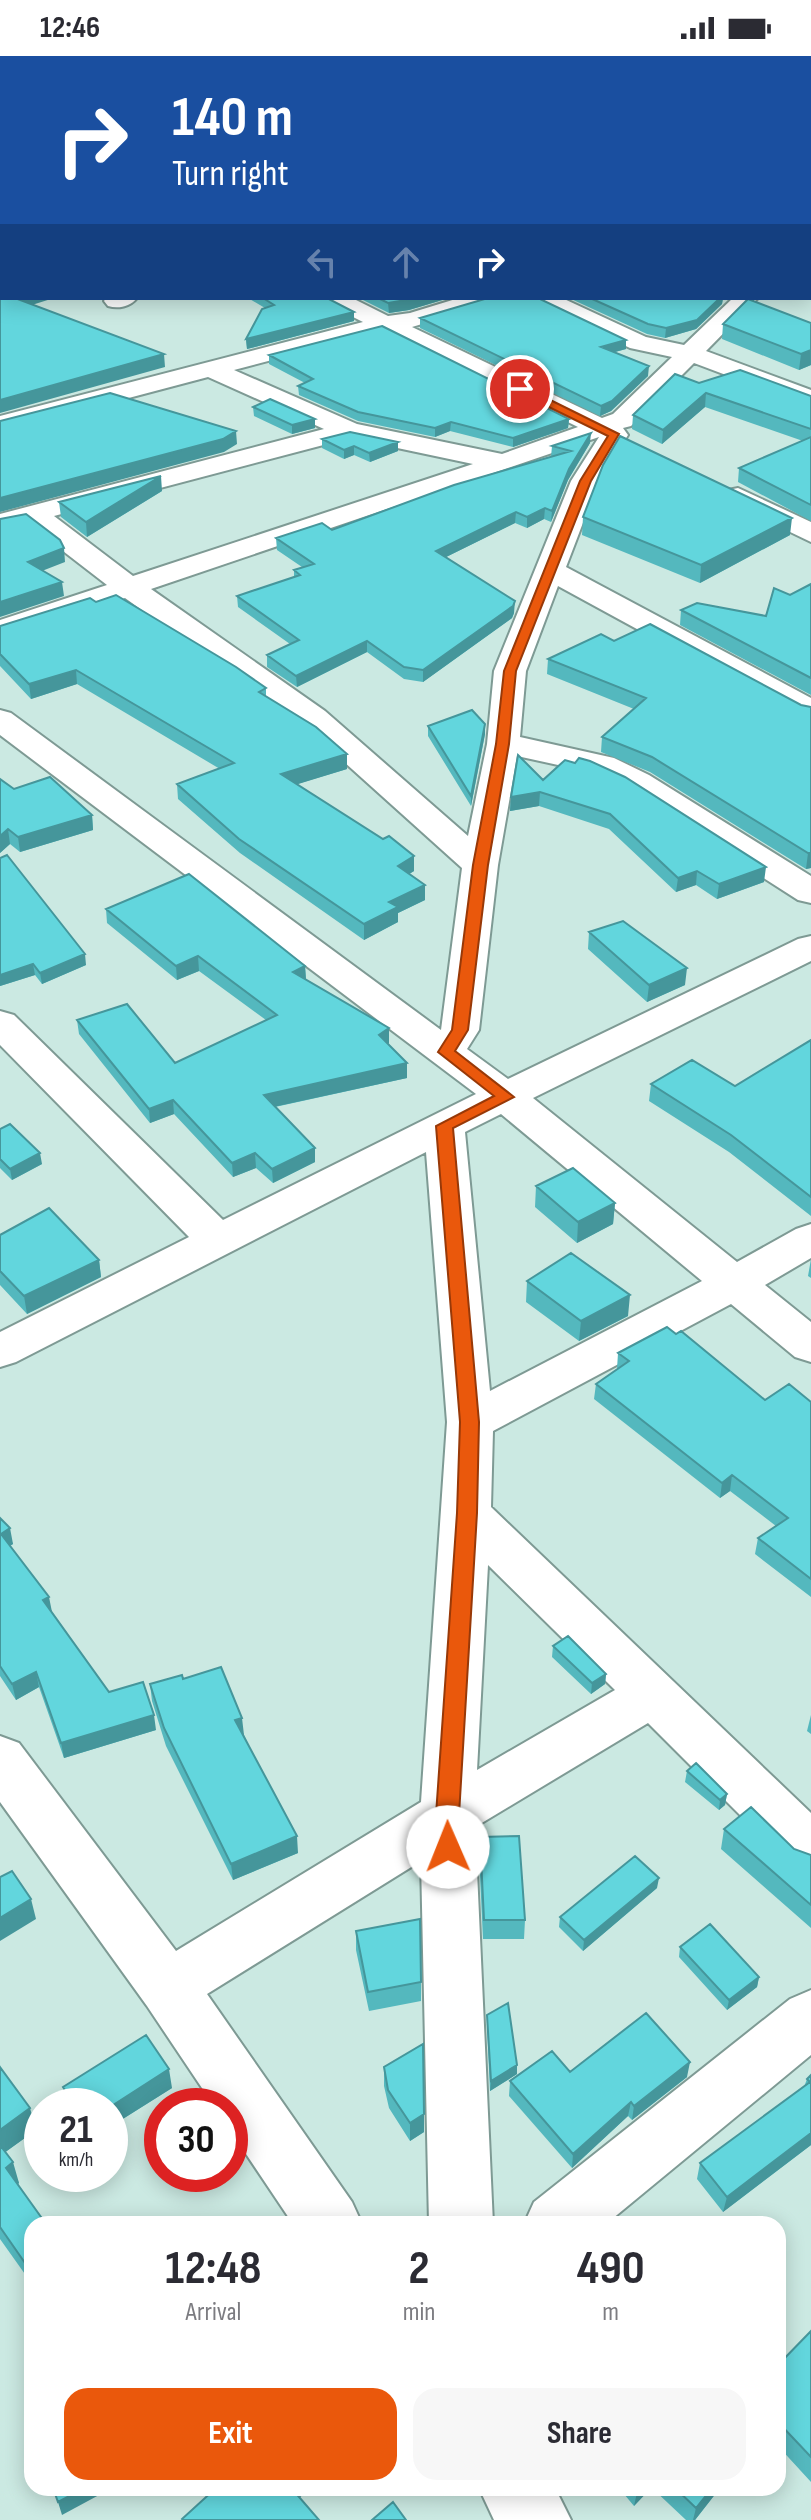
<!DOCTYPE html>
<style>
:root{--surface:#fff;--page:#f7f7f7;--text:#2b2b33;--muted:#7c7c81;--accent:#ea580c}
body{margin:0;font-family:"Sofia Sans Condensed",sans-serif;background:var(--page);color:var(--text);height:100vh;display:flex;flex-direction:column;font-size:30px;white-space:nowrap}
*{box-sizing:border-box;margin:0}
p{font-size:26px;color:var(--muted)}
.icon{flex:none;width:44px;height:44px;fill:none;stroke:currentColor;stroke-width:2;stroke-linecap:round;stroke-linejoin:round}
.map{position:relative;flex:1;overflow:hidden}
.sheet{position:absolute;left:24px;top:2160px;width:762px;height:280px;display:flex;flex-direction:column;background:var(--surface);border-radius:24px;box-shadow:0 4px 20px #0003}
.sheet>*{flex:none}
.banner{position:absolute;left:0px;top:0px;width:812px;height:244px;box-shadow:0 4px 20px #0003;background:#1a4fa0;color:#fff;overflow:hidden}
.speed{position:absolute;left:24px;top:2032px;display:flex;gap:16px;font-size:40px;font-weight:700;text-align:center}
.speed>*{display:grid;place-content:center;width:104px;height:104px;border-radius:50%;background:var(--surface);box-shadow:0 4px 20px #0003;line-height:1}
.speed small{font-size:20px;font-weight:400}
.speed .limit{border:12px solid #d22;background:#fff;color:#111}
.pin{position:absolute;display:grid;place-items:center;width:68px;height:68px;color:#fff;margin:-34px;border:4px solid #fff;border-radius:50%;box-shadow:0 2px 8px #0007}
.me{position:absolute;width:88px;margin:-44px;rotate:359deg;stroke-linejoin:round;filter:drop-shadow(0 0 6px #0008)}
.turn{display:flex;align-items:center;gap:28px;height:168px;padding:0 40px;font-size:36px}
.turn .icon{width:104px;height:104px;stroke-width:2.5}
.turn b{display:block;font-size:56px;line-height:68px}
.lanes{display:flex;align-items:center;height:76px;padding:0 40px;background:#0003;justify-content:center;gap:40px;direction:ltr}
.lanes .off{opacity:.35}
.eta{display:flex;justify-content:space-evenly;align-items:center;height:136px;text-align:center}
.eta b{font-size:48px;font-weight:700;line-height:56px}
.button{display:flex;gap:16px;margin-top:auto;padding:16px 40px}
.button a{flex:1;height:92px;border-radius:24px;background:var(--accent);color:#fff;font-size:32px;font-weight:700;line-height:92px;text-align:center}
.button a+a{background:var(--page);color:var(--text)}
.status{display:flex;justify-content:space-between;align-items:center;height:56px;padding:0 40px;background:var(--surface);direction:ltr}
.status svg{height:22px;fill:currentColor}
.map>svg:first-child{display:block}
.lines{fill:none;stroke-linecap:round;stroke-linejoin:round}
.minor-casing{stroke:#7e9a94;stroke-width:4}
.minor{fill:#fff;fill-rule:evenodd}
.wall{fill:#54b8be}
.shaded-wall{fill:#45969b}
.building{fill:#62d6dd;stroke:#45969b;stroke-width:2}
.route{fill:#ea580c;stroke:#983908;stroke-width:2}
</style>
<div class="status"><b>12:46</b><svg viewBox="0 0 49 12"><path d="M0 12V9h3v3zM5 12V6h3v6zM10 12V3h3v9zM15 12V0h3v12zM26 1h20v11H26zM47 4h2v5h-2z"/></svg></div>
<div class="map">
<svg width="811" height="2464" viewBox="0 0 811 2464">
<rect width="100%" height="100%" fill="#cbe9e2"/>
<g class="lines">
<defs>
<path id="minor" d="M811,154V168L810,169V155Z
M106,242H137C130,251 118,253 108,250L104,245Z
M321,242H352L388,260L410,257L459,242H496L492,247L412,271L602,362L613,358L672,301L630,292L535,247L531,242H562L646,281L684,289L733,242H758L706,295L811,334V351L694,307L631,370L623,372L628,379L599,425L566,511L811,642V665L800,662L558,530L526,615L520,681L614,702L649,719L811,820V847L798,844L625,733L590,716L517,700L498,809L479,974L467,993L508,1023L798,883L811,880V905L533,1042L737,1206L796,1173L811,1168V1202L765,1229L811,1266V1306L795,1301L731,1248L493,1375L491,1451L811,1757V1817L791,1810L648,1667L475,1771L493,2168H429L421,1805L207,1938L352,2146L362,2168H293L230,2074V2050H214L147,1950L0,1746V1680L19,1687L176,1895L421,1746L447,1366L426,1096L16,1306L0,1311V1276L189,1181L0,989V955L14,959L223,1164L476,1038L0,679V654L11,657L441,974L462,812L303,669L125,542L0,583V564L107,529L28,468L0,475V458L324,373L208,321L0,376V360L363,266L325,247ZM382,275L578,371L502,398L357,368L234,314ZM599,381L571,425L494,615L487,688L468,780L325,655L151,533ZM350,382L473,408L133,520L54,460ZM501,1058L702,1225L490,1335L465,1076ZM488,1509L615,1634L477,1714Z
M738,432L811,466V486L728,446L724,440L728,434Z
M811,1934V1999L606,2168H524L534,2146L790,1943Z
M479,2432H555L571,2464H494Z"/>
</defs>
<use href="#minor" class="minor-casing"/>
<use href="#minor" class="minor"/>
</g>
<path class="wall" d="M248,242H327L354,256V265L247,293L246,283L265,252Z
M359,242H449L409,254L389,257Z
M569,242H723L722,248L696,273L665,282L647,278Z
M420,262L626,293L615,296L648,320L611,355L600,360L420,272Z
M811,267V309L799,314L722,283L723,268Z
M269,299L569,363L568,372L513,391L450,375L435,381L358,365L299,339L298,330L305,327L269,308Z
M699,327L811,340V465L738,426L739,412L803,385L705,351L662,388L632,373L633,359Z
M253,351L315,372L292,378L254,360Z
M322,383L398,395L370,406L354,399L344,403L322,392Z
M590,387L568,424L551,466L544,463L527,472L515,467L446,501L514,557L512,562L423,626L404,623L367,596L297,631L267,611V599L290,588L238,551L237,540L294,521V514L302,511L277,494L276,482L332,474L551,401L552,390Z
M162,435L87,481L61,461L59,446Z
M583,461L790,479L700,527L582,479Z
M811,528V639L680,569L681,554L766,560L790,539Z
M0,570L266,632V640L347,698V713L297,728L414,815L409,818L425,829V844L398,857V866L364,884L240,797L178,743L177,728L220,713L77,628L31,643L0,610Z
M614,585L801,649L811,812L806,813L650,716L601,696L602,681L634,653L547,618L548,603Z
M428,670L485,678L471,750L428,680Z
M543,724L764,826L717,843L696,829L676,836L609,773L539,750L510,755L511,741Z
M14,733L92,759L93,774L20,796L10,788L0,797Z
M0,802L86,909L42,928L35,919L0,930Z
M106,853L305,910L306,924L389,987L388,988L407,1022L275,1051L315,1092V1106L273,1127L256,1112L233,1121L174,1058L150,1067L79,978L77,964L175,1007L266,964L199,915L177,924L107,867Z
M589,876L685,929L647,946L588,893Z
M811,984V1160L729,1096L649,1045L651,1028L735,1030Z
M0,1073L42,1108L12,1124L0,1112Z
M536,1130L615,1147L613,1168L577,1187L535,1151Z
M0,1179L99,1204L101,1221L27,1258L0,1229Z
M811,1203V1222L808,1220Z
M527,1225L628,1260L579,1285L526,1246Z
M618,1297L765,1344L811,1346V1541L755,1498L758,1482L776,1470L730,1435L720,1442L594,1343L596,1328L617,1313Z
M0,1462L13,1488L10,1490L52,1556L109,1636L156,1674L64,1702L39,1631L16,1644L0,1620Z
M553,1590L606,1618L605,1628L591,1638L552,1601Z
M183,1623L244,1679L298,1797L233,1824L166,1690L152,1645L150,1628Z
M811,1659V1678L807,1675Z
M687,1715L727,1738L725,1749L719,1754L685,1726Z
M724,1773L811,1799V1872L721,1793Z
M480,1781L525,1864L524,1883H483L479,1800Z
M657,1832L583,1895L559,1871L560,1861Z
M356,1875L421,1926V1945L369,1955L356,1894Z
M680,1891L759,1921L757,1931L727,1954L679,1901Z
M487,1959L517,2018L490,2035L487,1969Z
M0,2011L36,2074L5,2096L19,2127L18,2128L32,2168V2228L0,2183Z
M384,2011L424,2058V2076L410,2085L389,2052L384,2030Z
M570,2016L687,2021L632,2064L628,2060L572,2112L509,2040L510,2025Z
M811,2019V2089L723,2156L697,2123L700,2107L804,2031L807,2023Z
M63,2031L172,2032L110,2071V2050H68Z
M811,2275V2426L778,2390V2309Z
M619,2432H651L634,2450Z
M652,2432H720L695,2464H686Z"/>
<path class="shaded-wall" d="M14,242H54L16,254Z
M418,242H449L409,254L389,257L388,247Z
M720,242H723L722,248L696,273L665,282L666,272Z
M354,256V265L247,293L246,283Z
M626,284V293L600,300L601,291Z
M811,294V309L799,314L801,298Z
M164,298L165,311L0,357V344Z
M649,310L648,320L611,355L600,360L601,350Z
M706,337L705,351L662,388L663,374Z
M315,363V372L292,378V369Z
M569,363L568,372L513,391V382Z
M451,366L450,375L435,381V372Z
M236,375L237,388L224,396L0,456V442Z
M591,377L590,387L568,424L551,466L552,455L569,413Z
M398,386V395L370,406L369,397Z
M354,390V399L344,403V394Z
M161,420L162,435L87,481L86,466Z
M545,452L544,463L527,472V461Z
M516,456L515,467L436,506V495Z
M792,462L790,479L700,527L701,509Z
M64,492L65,506L29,520L28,506Z
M62,526L64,540L0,561V546Z
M515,545L514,557L512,562L423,626V614Z
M367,585V596L297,631L296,620Z
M76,614L77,628L31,643L29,628Z
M485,668V678L471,750V740Z
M347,698V713L282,733L281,718Z
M540,736L539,750L510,755L511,741Z
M92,759L93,774L20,796L18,781Z
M8,773L10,788L0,797V780Z
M808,797H811V812L806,813Z
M414,800V815L398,825V810Z
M766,811L764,826L717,843L719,828Z
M697,815L696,829L676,836L678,822Z
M425,829V844L398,857V866L364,884V868L389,846Z
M85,898L86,909L42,928L40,917Z
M198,900L199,915L177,924L176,910Z
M33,908L35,919L0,930V919Z
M305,910L306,924L293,916Z
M687,912L685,929L647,946L649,929Z
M389,972V987L379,994V979Z
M407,1007V1022L264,1053V1039Z
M173,1044L174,1058L150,1067L149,1053Z
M315,1092V1106L273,1127L272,1113Z
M40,1097L42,1108L12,1124L10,1113Z
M255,1097L256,1112L233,1121L232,1107Z
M615,1147L613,1168L577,1187L578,1166Z
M99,1204L101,1221L27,1258L24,1240Z
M630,1239L628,1260L579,1285L581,1265Z
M732,1419L730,1435L720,1442L722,1427Z
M10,1472L13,1488L4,1493L1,1478Z
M49,1541L52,1556L43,1544Z
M36,1616L39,1631L16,1644L12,1628Z
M606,1618L605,1628L591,1638L592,1627Z
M154,1659L156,1674L64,1702L61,1687Z
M242,1662L244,1679L236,1682L235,1664Z
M727,1738L725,1749L719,1754L720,1744Z
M297,1780L298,1797L233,1824L231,1808Z
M659,1822L657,1832L583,1895L584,1884Z
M31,1843L36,1863L0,1885V1862Z
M759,1921L757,1931L727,1954L729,1944Z
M690,2006L687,2021L632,2064L634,2050Z
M517,2009V2018L490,2035L491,2025Z
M169,2013L172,2032L110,2071V2051Z
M631,2046L628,2060L572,2112L573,2098Z
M30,2052L36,2074L0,2100V2074Z
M424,2058V2076L410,2085V2067Z
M811,2077V2089L723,2156L727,2141Z
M13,2106L19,2127L12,2133L6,2112Z
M85,2432H112L62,2459L58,2446Z
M295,2432H310L294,2447L293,2434Z
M638,2432H651L634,2450Z
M712,2432H720L695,2464H693L696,2452Z"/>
<path class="building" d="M0,0H811V36H810V2H2V20L0,21Z
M2,35V63L0,62V36Z
M810,47L811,52L810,103Z
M2,79V140L0,141V80Z
M0,165L2,166V242H15L164,298L0,344Z
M263,242H327L354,256L246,283L262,253L274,249Z
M378,242H418L388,247Z
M488,242H538L626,284L601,291L649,310L612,345L601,350L420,262Z
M590,242H720L697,264L666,272L648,268Z
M748,243L811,267V294L801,298L723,268Z
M382,270L569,363L513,382L451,366L435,372L358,356L298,330L313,323L269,299Z
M740,314L811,340V373L706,337L663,374L633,359L675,318L699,327Z
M110,337L236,375L223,383L0,442V365Z
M270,343L315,363L292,369L253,351Z
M350,376L398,386L369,397L354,390L344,394L322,383Z
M591,377L569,413L552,455L545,452L527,461L516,456L436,495L515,545L513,550L423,614L404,611L367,585L296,620L267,599L299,584L237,540L300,519L294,514L314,508L276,482L322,467L332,474L454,429L571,395L552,390Z
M620,380L792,462L701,509L583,461L603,409Z
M811,381V449L739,412Z
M161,420L86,466L59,446Z
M26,458L60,484L64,492L28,506L62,526L0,546V463Z
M811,528V622L681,554L697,547L766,560L774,532L790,539Z
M116,539L236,611L266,632L259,636L316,671L347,698L281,718L383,783L389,780L414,800L398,810L425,829L389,846L398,851L364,868L239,783L177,728L234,707L76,614L29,628L0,598V570L90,542L96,546Z
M650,568L801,649L811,651V797H808L652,701L602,681L646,642L548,603L601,578L614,585Z
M472,654L485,668L471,740L428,670Z
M518,699L543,724L565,704L575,707L579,702L590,705L625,721L766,811L719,828L697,815L678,822L610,758L540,736L511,741Z
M50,721L92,759L18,781L8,773L0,780V723L14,733Z
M7,799L85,898L40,917L33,908L0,919V802Z
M189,818L305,910L293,916L389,972L379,979L407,1007L264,1039L315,1092L272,1113L255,1097L232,1107L173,1044L149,1053L77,964L127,948L175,1007L277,959L198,900L176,910L106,853Z
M623,865L687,912L649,929L589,876Z
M811,984V1141L731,1079L651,1028L692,1004L735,1030Z
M10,1068L40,1097L10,1113L0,1103V1073Z
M573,1112L615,1147L578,1166L536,1130Z
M49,1152L99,1204L24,1240L0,1215V1179Z
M571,1197L630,1239L581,1265L527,1225Z
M667,1271L676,1278L681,1275L765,1344L789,1328L811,1346V1523L758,1482L788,1462L732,1419L722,1427L596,1328L629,1305L618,1297Z
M0,1462L10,1472L1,1478L49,1541L43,1544L109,1636L143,1626L154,1659L61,1687L36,1616L12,1628L0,1610Z
M568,1580L606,1618L592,1627L553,1590Z
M221,1611L242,1662L235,1664L297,1780L231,1808L164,1672L150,1628L182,1619L183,1623Z
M696,1707L727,1738L720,1744L687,1715Z
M751,1751L794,1793L811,1799V1849L724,1773Z
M519,1780L525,1864H484L480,1781Z
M635,1800L659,1822L584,1884L560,1861Z
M12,1815L31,1843L0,1862V1821Z
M420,1863L421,1926L368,1936L356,1875Z
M710,1868L759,1921L729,1944L680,1891Z
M508,1947L517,2009L491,2025L487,1959Z
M646,1957L690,2006L634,2050L631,2046L573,2098L510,2025L552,1995L570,2016Z
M146,1979L169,2013L110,2051L75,2050L63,2031Z
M423,1988L424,2058L410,2067L388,2034L384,2011Z
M0,2011L30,2052L0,2074Z
M811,2019V2077L727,2141L700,2107L810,2026L807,2023Z
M0,2089L13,2106L6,2112L46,2168H32V2217L0,2171Z
M811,2275V2401L778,2366V2309Z
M53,2432H85L58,2446Z
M216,2432H295L293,2434L319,2464H183L182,2463Z
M675,2432H712L696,2452Z
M393,2446L406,2464H372Z"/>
<path class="route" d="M520,329L619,378L591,425L516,615L509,688L488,809L468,974L455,995L514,1041L453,1072L479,1366L477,1457L459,1759L460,1791L457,1798L448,1801L440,1798L437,1791L436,1759L457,1457L460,1366L436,1070L494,1040L438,996L452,974L473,809L496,688L504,615L580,425L608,380L516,335L515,333Z"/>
</svg>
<div class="speed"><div>21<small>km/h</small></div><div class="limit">30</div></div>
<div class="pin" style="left:520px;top:333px;background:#d93025"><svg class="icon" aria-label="arrive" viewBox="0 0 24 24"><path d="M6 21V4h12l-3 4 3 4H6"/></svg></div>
<svg class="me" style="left:448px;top:1791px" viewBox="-20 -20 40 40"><circle r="19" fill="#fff"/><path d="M0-13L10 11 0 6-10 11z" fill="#ea580c"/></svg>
<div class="banner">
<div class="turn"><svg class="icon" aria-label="right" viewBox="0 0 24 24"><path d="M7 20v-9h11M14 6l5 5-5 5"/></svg><div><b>140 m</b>Turn right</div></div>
<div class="lanes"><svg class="icon off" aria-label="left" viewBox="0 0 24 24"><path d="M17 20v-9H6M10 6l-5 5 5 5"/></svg><svg class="icon off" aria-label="ahead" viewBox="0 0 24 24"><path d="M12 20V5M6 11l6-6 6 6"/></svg><svg class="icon" aria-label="right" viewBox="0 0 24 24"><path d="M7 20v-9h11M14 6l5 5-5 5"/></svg></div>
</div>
<section class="sheet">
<div class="eta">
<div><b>12:48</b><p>Arrival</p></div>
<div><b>2</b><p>min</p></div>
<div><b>490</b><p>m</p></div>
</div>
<div class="button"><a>Exit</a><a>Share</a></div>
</section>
</div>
